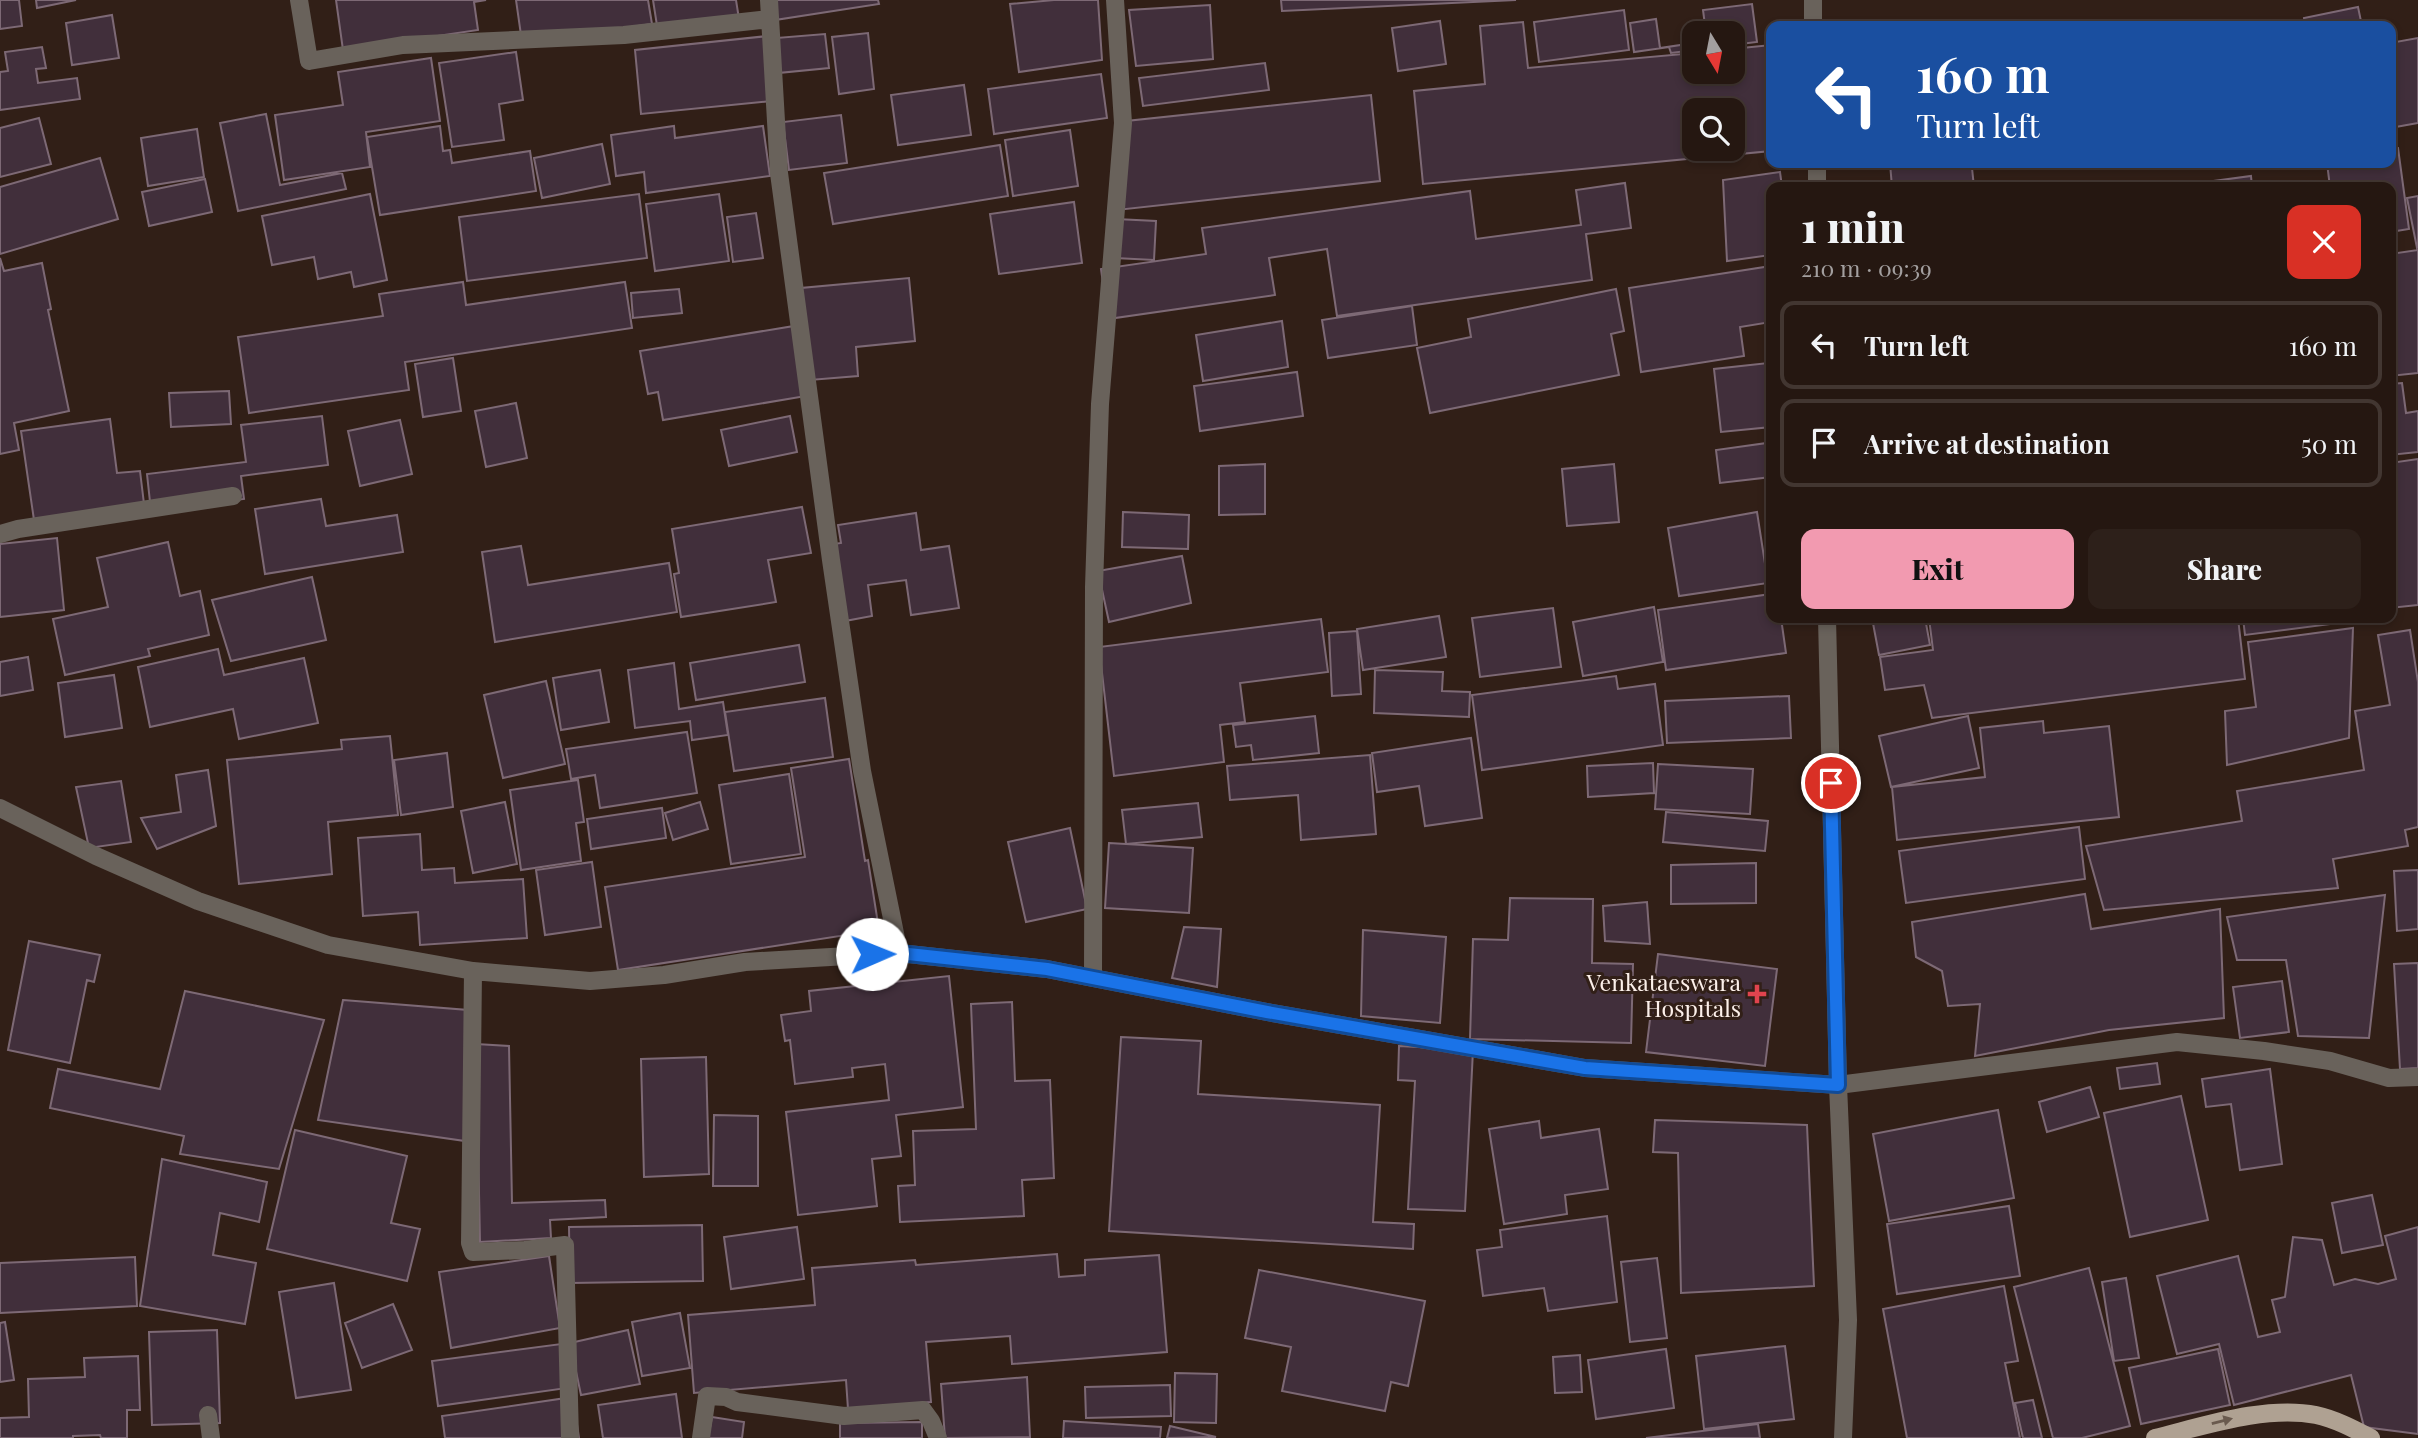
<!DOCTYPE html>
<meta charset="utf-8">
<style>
:root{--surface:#251711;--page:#2d201a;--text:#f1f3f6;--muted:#a39f9f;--line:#423631;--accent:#f29ab0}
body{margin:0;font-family:"Playfair Display",serif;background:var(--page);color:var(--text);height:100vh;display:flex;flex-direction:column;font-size:26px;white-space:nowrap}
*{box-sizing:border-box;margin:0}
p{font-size:23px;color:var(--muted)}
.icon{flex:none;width:38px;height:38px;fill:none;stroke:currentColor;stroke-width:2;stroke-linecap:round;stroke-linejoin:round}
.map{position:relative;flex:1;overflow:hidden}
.panel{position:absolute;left:1766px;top:182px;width:630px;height:441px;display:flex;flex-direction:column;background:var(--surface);border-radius:14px;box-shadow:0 4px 10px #0003,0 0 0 2px var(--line)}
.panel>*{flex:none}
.hud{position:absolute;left:1766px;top:21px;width:630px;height:147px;border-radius:14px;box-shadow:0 4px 10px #0003,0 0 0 2px var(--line);background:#1a4fa0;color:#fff;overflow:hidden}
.needle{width:46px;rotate:170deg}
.controls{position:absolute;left:1682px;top:21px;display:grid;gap:14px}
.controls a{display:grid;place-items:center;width:63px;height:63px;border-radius:14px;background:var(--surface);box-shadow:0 4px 10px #0003,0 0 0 2px var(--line);font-size:35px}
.pin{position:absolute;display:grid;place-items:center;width:60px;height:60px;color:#fff;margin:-30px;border:4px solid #fff;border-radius:50%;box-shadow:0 2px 7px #0007}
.me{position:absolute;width:77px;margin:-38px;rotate:89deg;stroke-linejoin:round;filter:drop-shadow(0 0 5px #0008)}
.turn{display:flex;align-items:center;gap:24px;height:147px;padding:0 35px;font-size:32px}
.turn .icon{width:91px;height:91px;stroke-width:2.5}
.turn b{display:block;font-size:49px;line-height:60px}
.round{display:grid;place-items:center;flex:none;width:74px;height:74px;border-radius:14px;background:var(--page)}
.summary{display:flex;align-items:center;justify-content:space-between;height:119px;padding:0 35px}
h1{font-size:42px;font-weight:800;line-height:52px}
.cta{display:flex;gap:14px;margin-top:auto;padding:14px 35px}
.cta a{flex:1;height:80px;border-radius:14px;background:var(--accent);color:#111;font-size:28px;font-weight:800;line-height:80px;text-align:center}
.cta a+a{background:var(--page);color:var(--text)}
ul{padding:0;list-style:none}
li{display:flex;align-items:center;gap:21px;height:88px;margin:0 14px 10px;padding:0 21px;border:4px solid var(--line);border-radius:14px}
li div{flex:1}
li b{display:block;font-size:26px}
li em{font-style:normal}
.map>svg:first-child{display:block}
.building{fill:#412f3b;stroke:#7d6975;stroke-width:2;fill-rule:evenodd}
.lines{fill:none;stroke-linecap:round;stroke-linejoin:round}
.minor{stroke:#69625b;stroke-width:18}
.major{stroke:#afa192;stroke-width:18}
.oneway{fill:#6a5a4e}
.route-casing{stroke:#114b97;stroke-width:18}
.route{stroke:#1a73e8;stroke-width:12}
.health-dot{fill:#e0444e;stroke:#311f17;stroke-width:2.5}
.labels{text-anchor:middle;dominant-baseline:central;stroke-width:6;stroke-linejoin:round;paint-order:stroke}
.poi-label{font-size:23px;fill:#fcf0ea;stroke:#311f17;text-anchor:end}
</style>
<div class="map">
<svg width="2418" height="1438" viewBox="0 0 2418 1438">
<rect width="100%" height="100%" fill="#311f17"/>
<path class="building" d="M0,0H19L22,26L0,29Z
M36,0H76L37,8Z
M336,0H486L474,2L478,30L343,50Z
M516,0H648L652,24L522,42Z
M653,0H736L739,19L658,32Z
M772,0H878L879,4L775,20Z
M1054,0H1098L1102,60L1019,72L1010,4Z
M1281,0H1516L1282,11Z
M1752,4L1757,42L1732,45V33H1706L1703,10Z
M1210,5L1213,59L1136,66L1129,10Z
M2358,7L2362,26H2305L2304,18Z
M1624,10L1629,50L1539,62L1534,22Z
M112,15L119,58L72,65L66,23Z
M1656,19L1660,48L1694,43V50L1671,53L1669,47L1634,52L1630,23Z
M1440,21L1446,64L1398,71L1392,28Z
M1523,22L1528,68L1694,53V72H1732V49L1771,45V151L1423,184L1414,91L1485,84L1480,26ZM1694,110H1732V149H1694Z
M868,33L874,89L839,94L832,37Z
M825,34L829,68L779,73L781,100L641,114L635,50L777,35V38Z
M2418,38V123L2390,128V43Z
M42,47L46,68L36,69L38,83L77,78L80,99L0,110V72L8,71L5,52Z
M516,52L523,100L499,104L504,140L452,147L439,63Z
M431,58L440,121L366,132L370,167L284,180L275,115L343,105L338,72Z
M1265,63L1269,90L1143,106L1139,78Z
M1101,74L1107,118L994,134L988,89Z
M964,85L971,135L898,145L891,95Z
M1371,95L1380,181L1117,210V122Z
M266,114L280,185L342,173L346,189L238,211L220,123Z
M841,115L847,163L789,170L783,122Z
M39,118L51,164L0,177V128Z
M440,126L443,151L450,150L452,163L530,151L536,191L380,215L367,137Z
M674,126L675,138L763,126L770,176L646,193L644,172L616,176L611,135Z
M197,129L204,177L148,186L141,138Z
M1070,130L1078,186L1013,196L1005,140Z
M602,144L610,184L542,198L534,158Z
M1000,145L1008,196L833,224L824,173Z
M2398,148L2409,229L2390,232V187H2330L2327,163H2390V149Z
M100,158L118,219L0,254V187Z
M1890,163H2019L1972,168L1974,187H1892Z
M1780,172L1782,187H1771V255L1727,261L1723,180Z
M2251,176L2252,187H2169Z
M205,179L212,212L149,226L142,192Z
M1625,183L1631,228L1586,234L1592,280L1337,316L1327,249L1269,258L1275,295L1108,319L1101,269L1206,254L1202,228L1470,191L1476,239L1581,225L1576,190Z
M370,194L387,280L354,287L351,272L318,279L314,257L272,265L262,216Z
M639,194L647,258L467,281L459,217Z
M719,194L729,261L655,271L646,204Z
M2418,196V247L2417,248L2407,198Z
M1074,202L1082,263L999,274L990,214Z
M756,213L763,258L733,262L727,217Z
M1116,219L1156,221L1154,260L1115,258Z
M2418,250V373L2390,376V254Z
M0,258L4,271L42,263L51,309L48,310L69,411L14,423L19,450L0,454Z
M1771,266V322L1740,327L1744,356L1641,372L1629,288Z
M909,278L915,341L856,347L858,376L810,380L801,288Z
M463,282L466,305L625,282L632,328L405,362L409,390L249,413L238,337L383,316L379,294Z
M679,289L682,313L633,318L631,293Z
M1616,289L1624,331L1611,334L1619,375L1430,413L1417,348L1471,337L1468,319Z
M1412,306L1417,345L1328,358L1322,320Z
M1282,321L1288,367L1203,381L1196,335Z
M794,326L806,396L663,420L658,392L648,394L640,351Z
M453,358L461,411L423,417L415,364Z
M1768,363L1771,384V427L1721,432L1714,369Z
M1297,372L1303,416L1200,431L1194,386Z
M2402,383L2406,413L2418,411V452L2390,455V384Z
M229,391L231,424L171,427L169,393Z
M516,403L527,458L486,467L475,411Z
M322,416L328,465L241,476L244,499L151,511L147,474L246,462L241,425Z
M790,416L797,452L729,466L721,430Z
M110,419L117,473L140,471L144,504L34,520L21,431Z
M400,420L412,474L360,486L348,431Z
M1767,443L1771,477L1720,483L1716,450Z
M2418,459V605L2390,608V463Z
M1265,464V514L1219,515V466Z
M1614,464L1619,522L1567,526L1562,469Z
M321,499L326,526L397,515L403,552L265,574L255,509Z
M802,507L811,553L768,560L776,602L681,617L674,574L679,573L672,529Z
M1123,512L1189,515L1188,549L1122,547Z
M1757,512L1768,583L1679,596L1668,528Z
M916,513L921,550L949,546L959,608L911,615L906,580L868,585L872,616L845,621L834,544L841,543L838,525Z
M57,538L64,610L0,617V544Z
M168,542L180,596L200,591L209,635L148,649L150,656L65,675L53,619L108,607L97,558Z
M521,546L528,585L669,563L677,612L495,642L482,552Z
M1182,556L1191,603L1109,622L1098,571Z
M312,577L326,640L231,661L212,600Z
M1771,594V618H1781L1786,653L1666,670L1658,610Z
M1654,607L1663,662L1583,676L1573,622Z
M1553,608L1561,667L1480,677L1472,618Z
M1439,616L1446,657L1363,670L1357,629Z
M1872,618H1925L1930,645L1879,655Z
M1929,618H2238L2245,679L1932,718L1924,685L1885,690L1880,657L1933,650Z
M2243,618H2330L2331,624L2245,635Z
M1321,619L1328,672L1240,683L1245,722L1220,725L1224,762L1114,776L1099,647Z
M2353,628L2349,738L2227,765L2225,711L2256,707L2248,642Z
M2410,630L2418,682V827L2405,830L2408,846L2333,859L2338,888L2104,910L2086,846L2242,821L2237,791L2364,770L2355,711L2390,705L2378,635Z
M1357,631L1361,694L1332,696L1329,633Z
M799,645L805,682L696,700L690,663Z
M218,649L224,675L304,658L318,723L239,739L233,709L150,727L138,667Z
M28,657L33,690L0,696V662Z
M674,663L679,709L723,702L728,735L692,740L690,721L635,728L628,670Z
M600,670L609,722L561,730L553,678Z
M1375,670L1443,672L1442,691L1470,692L1469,717L1374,713Z
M114,675L122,728L65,737L58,683Z
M1616,676L1618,689L1655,684L1663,745L1482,770L1472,695Z
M546,681L565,764L503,778L484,695Z
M1789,696L1791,738L1667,743L1665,701Z
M825,698L833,757L734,771L725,712Z
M1315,716L1319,753L1253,760L1251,745L1236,747L1233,725Z
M1968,716L1979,768L1891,787L1879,736Z
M2043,721L2044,733L2109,726L2119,817L1897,840L1892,787L1985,777L1980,728Z
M687,732L697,793L600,808L595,775L571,779L566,749Z
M390,736L398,815L328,822L332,874L239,884L227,760L342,749L341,740Z
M1471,738L1482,818L1425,826L1419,786L1377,792L1372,753Z
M447,753L453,807L401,815L394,760Z
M1370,755L1376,834L1301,840L1298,795L1230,800L1227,766Z
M849,759L865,861L868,860L879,930L618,970L605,887L805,857L791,768Z
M1653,763L1654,793L1588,797L1587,766Z
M1658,764L1753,769L1750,814L1655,809Z
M208,770L216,826L157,849L141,818L181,812L176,775Z
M789,774L801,854L731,864L719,785Z
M578,780L584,822L576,823L581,861L521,870L510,790Z
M121,781L131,842L89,848L76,787Z
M505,802L517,864L473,873L461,811Z
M700,802L708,829L673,840L665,813Z
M1198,803L1202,837L1126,844L1122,810Z
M662,808L666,838L591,849L587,819Z
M1666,812L1768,821L1765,851L1663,842Z
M2079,827L2085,879L1906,903L1899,851Z
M1070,828L1087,909L1026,922L1008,842Z
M420,834L422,870L454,868L455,883L523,879L527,938L420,945L418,912L363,916L358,838Z
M1109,843L1193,848L1189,913L1105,908Z
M592,862L601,927L545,935L536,870Z
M1756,863V903L1671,904V865Z
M2418,870V929L2397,931L2394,871Z
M2085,894L2091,929L2220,909L2224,1018L2109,1030L1975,1056L1980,1004L1948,1006L1942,971L1916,957L1912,922Z
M2385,895L2369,1038L2298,1036L2286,960H2237L2227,917Z
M1510,898L1593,899L1592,963L1633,964L1631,1043L1470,1039L1473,939L1508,940Z
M1647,902L1650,944L1605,941L1603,906Z
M1184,927L1221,929L1217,987L1172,978Z
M1363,930L1446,937L1440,1023L1361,1016Z
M29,941L100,955L94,982L87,980L70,1063L8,1050Z
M1658,954L1777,969L1765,1066L1646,1052Z
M2418,963V1068L2400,1069L2394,964Z
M949,976L963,1107L896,1115L901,1156L872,1159L877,1206L798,1215L786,1112L889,1100L885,1064L852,1068L853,1077L795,1084L790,1040L785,1041L781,1015L811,1011L809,991Z
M2282,981L2289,1032L2240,1038L2233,987Z
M185,991L324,1020L279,1169L180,1154L184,1136L50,1108L58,1069L160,1089Z
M343,1000L468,1010L465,1141L318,1120Z
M1012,1002L1015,1081L1050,1080L1054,1178L1022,1180L1024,1216L900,1222L898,1186L915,1185L913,1131L976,1129L971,1004Z
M1121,1037L1201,1041L1198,1094L1380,1105L1373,1222L1414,1224L1413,1249L1109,1231Z
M476,1044L509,1046L512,1203L605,1200L606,1217L550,1220L551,1238L480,1242Z
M1399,1046L1473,1050L1465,1211L1408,1209L1415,1081L1398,1080Z
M706,1057L709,1174L644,1177L641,1059Z
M2157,1063L2160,1084L2120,1089L2117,1068Z
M2270,1069L2282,1164L2240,1170L2231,1104L2206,1107L2202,1079Z
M2090,1087L2099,1117L2047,1132L2039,1102Z
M2181,1096L2208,1220L2130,1237L2104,1113Z
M1998,1110L2014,1198L1889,1221L1873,1134Z
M714,1115L758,1116V1186H713Z
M1655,1120L1807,1125L1814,1286L1681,1293L1678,1153L1653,1152Z
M1539,1121L1541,1138L1599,1129L1608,1189L1565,1195L1567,1214L1504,1224L1489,1129Z
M295,1130L407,1156L391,1223L420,1229L407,1281L267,1249Z
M162,1159L267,1182L259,1222L220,1213L213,1255L256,1263L245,1324L140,1306Z
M2372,1195L2383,1245L2342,1253L2332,1203Z
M2009,1206L2020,1276L1897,1294L1887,1224Z
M1607,1216L1617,1302L1548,1311L1544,1288L1483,1296L1477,1250L1502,1247L1500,1230Z
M702,1225L703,1281L570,1283L569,1227Z
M797,1227L804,1279L731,1289L724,1237Z
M2418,1227V1434L2364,1427L2351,1375L2234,1405L2219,1344L2177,1354L2157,1276L2238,1256L2258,1337L2280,1332L2272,1300L2285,1297L2293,1237L2322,1240L2334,1285L2355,1279L2378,1284L2396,1279L2385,1236Z
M1057,1254L1059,1277L1085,1275V1260L1159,1255L1167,1352L1012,1364L1010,1336L926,1342L931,1402L848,1409L846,1380L694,1393L688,1315L815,1305L812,1268L915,1260L916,1265Z
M549,1256L560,1328L451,1348L439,1272Z
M135,1257L137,1306L0,1313V1263Z
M1657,1258L1667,1338L1630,1342L1621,1262Z
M2089,1268L2130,1426L2082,1438H2053L2014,1287Z
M1259,1270L1425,1301L1408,1386L1391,1382L1385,1411L1282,1391L1291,1347L1245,1338Z
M2126,1278L2139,1358L2114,1361L2102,1282Z
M334,1283L351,1390L296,1398L279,1292Z
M2004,1286L2018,1361L2005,1363L2020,1438H1907L1883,1309Z
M393,1304L412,1350L362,1368L345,1323Z
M680,1313L690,1368L642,1376L632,1322Z
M5,1322L14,1380L0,1382V1323Z
M217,1330L220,1423L152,1425L149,1332Z
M628,1330L640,1384L581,1395L570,1343Z
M561,1344L567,1388L438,1406L432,1361Z
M1785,1346L1794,1419L1704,1429L1696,1356Z
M1666,1349L1674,1408L1596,1419L1588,1360Z
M2218,1349L2230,1405L2141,1424L2129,1368Z
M1580,1355L1582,1392L1555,1393L1553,1357Z
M138,1356L140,1410H127V1438H101L100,1435L73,1436V1438H0V1418L29,1417L28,1379L85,1377L84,1358Z
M1175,1373L1217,1374L1216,1423L1174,1422Z
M1027,1377L1030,1437L945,1438L941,1384Z
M1170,1385L1171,1416L1086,1418L1085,1387Z
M676,1394L682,1438H603L598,1405Z
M573,1397L579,1438H445L442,1416Z
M2033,1400L2042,1438H2023L2015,1403Z
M712,1417L744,1422L742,1438H708Z
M1064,1421L1161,1427L1160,1438H1063Z
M922,1422V1438H840V1423Z
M1758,1424L1760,1438H1646Z
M1170,1426L1216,1437L1167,1438Z"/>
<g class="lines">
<path class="minor" d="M299,0L309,61L403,45L624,35L770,19
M769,0L779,173L831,560L862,771L899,953
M1813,0V26
M1817,163V187
M0,534L18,529L233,496
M1827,618L1838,1085L1848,1320L1843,1438
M0,808L96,856L198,901L328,945L473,971L590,981L664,975L745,962L899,953L1047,969L1267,1012L1585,1068L1838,1085L2177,1042L2264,1051L2330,1061L2389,1078L2418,1077
M473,971L470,1243L473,1252L525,1250L565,1245L570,1438
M1093,978L1094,587L1100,404L1123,123L1115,0
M208,1415L211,1438
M701,1438L707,1396L726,1397L737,1402L844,1416L923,1410L931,1421L938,1438"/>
<path class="major" d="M2155,1438C2204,1426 2266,1405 2316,1415C2335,1419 2354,1429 2371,1438"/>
</g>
<defs><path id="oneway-solid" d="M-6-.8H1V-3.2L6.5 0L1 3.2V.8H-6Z" transform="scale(1.75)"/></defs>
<use class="oneway" href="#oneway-solid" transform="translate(2222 1421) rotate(-14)"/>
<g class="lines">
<defs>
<path id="route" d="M872,954L899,953L1047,969L1267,1012L1585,1068L1838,1085L1831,783"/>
</defs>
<use href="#route" class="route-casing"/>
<use href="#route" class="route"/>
</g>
<path class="health-dot" d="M1753.5 983.5h7v7h7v7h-7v7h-7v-7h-7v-7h7z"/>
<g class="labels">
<g class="poi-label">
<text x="1741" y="981">Venkataeswara<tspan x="1741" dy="26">Hospitals</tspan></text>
</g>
</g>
</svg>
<div class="controls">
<a><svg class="needle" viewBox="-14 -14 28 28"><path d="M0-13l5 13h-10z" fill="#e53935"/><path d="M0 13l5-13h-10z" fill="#a39f9f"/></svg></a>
<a><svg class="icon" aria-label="search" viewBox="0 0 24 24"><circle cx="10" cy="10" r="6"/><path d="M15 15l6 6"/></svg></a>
</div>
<div class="pin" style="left:1831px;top:783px;background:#d93025"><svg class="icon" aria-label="arrive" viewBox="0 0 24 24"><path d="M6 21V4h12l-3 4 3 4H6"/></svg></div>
<svg class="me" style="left:872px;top:954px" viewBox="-20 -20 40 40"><circle r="19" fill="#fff"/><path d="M0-13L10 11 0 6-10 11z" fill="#1a73e8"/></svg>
<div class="hud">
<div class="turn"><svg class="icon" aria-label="left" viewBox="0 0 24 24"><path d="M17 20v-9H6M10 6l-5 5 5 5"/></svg><div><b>160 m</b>Turn left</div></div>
</div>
<section class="panel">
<div class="summary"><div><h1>1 min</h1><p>210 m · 09:39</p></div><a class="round" style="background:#d93025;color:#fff"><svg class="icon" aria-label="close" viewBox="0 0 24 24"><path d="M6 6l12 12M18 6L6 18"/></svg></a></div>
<ul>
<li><svg class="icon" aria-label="left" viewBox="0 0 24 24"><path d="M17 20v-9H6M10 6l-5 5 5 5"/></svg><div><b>Turn left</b></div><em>160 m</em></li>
<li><svg class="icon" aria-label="arrive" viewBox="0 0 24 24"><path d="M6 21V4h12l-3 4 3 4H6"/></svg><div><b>Arrive at destination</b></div><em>50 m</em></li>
</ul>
<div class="cta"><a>Exit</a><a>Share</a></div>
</section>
</div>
